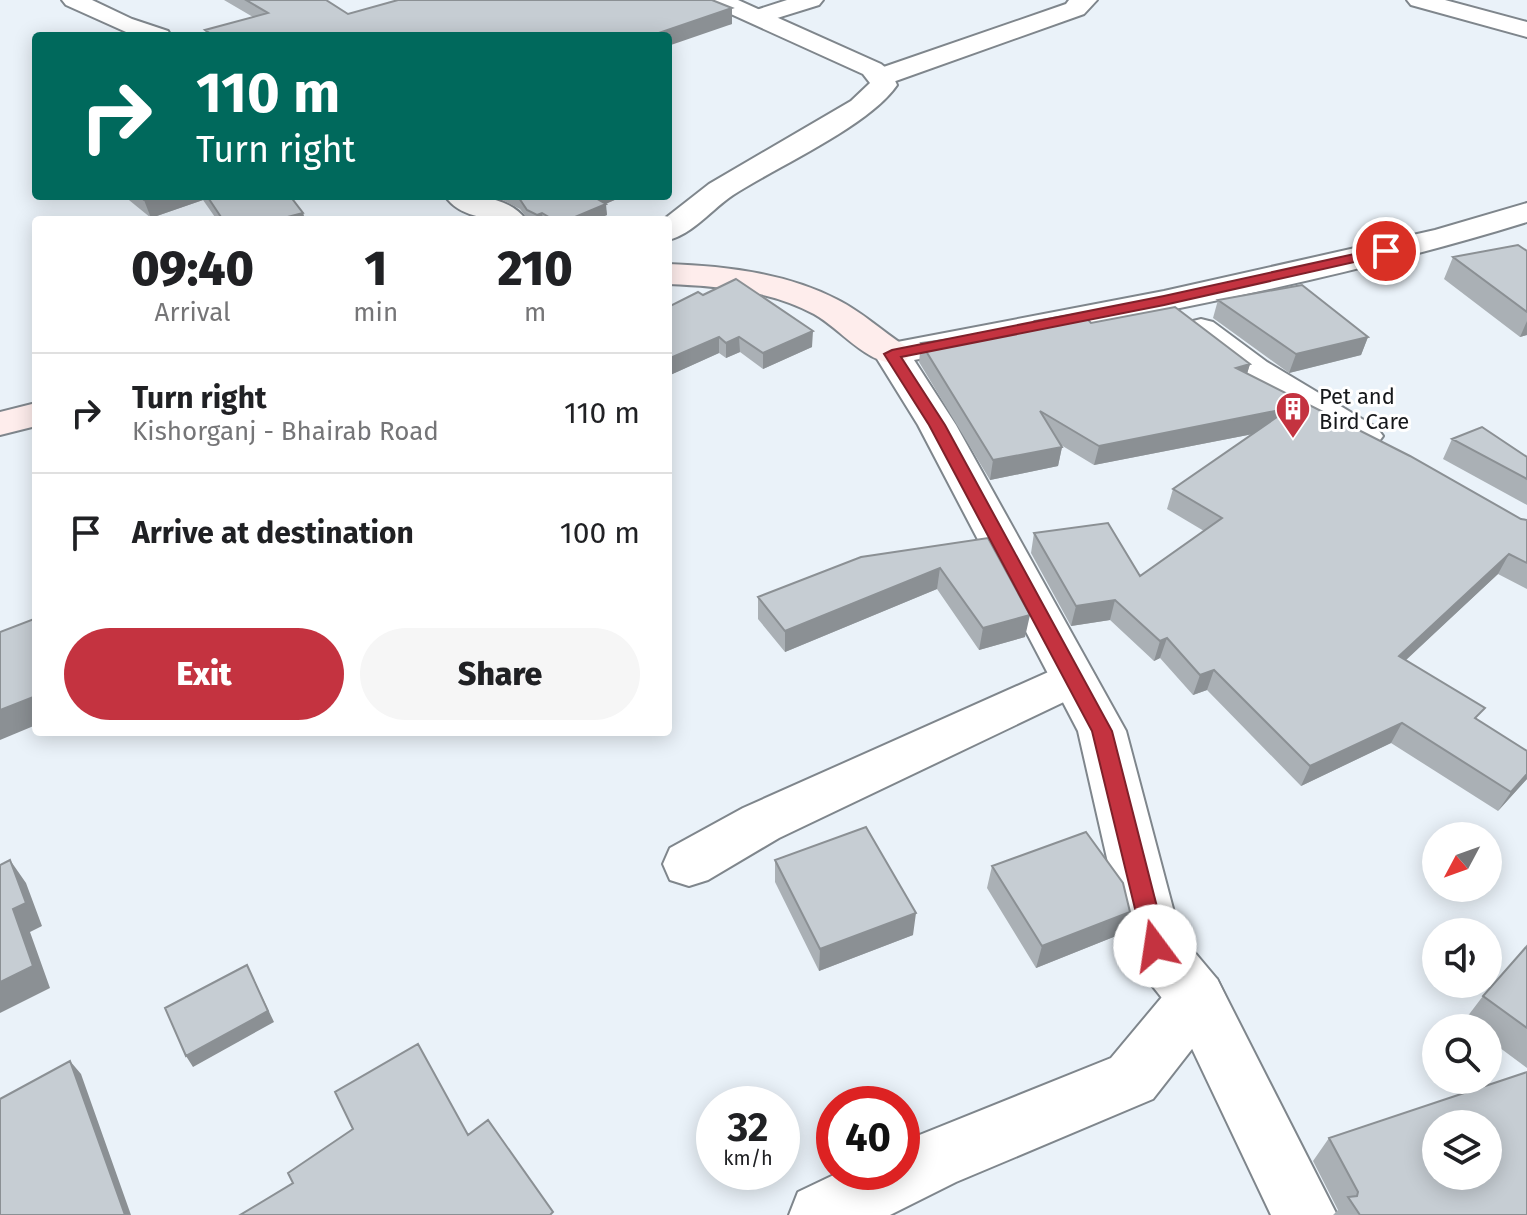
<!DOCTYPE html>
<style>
:root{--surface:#fff;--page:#f6f6f6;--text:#202124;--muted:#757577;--line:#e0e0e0;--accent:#c43340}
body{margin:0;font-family:"Fira Sans",sans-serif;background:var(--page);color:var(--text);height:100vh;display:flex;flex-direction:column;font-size:30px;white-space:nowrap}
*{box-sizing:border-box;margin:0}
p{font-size:26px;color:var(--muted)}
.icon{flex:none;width:44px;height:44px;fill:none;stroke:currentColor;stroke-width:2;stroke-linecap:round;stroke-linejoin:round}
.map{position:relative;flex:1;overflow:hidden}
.drawer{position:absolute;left:32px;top:216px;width:640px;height:520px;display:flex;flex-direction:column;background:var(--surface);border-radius:8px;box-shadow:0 4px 20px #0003}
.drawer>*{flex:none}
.hud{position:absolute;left:32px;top:32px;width:640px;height:168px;border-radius:8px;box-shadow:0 4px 20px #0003;background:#00695c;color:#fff;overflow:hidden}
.needle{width:52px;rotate:229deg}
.controls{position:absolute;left:1422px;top:822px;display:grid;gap:16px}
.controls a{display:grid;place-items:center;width:80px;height:80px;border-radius:50%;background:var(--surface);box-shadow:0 4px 20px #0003;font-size:40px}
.speed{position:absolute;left:696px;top:1086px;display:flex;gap:16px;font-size:40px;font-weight:700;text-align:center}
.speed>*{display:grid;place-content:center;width:104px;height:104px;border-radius:50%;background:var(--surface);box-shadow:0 4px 20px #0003;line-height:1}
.speed small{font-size:20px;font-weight:400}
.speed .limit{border:12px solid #d22;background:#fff;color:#111}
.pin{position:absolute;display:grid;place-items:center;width:68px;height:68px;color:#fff;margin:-34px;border:4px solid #fff;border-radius:50%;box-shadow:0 2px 8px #0007}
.me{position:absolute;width:88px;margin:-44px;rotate:346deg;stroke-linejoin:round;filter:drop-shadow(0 0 6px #0008)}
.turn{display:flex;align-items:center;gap:28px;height:168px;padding:0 32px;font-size:36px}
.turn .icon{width:104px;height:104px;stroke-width:2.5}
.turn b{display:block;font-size:56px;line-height:68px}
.eta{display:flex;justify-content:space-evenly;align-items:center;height:136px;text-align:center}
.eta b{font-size:48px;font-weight:800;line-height:56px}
.action{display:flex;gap:16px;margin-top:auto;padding:16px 32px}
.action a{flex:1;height:92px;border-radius:48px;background:var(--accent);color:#fff;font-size:32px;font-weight:800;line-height:92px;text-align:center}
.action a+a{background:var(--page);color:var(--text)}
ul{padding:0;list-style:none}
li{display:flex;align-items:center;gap:24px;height:120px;padding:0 32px;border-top:2px solid var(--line)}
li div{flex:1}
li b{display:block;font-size:30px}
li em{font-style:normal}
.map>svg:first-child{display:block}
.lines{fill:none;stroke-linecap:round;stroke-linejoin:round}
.minor-casing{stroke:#7f868c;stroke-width:4}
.tertiary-casing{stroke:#7f868c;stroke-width:4}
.secondary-casing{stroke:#7f868c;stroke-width:4}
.minor{fill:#fff;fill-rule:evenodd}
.tertiary{fill:#fff;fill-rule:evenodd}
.secondary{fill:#feedec;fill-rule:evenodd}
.wall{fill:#aab0b5}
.shaded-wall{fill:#8b9094}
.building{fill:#c6cdd3;stroke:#8b9094;stroke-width:2;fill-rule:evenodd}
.route{fill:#c43340;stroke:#7f212a;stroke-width:2}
.labels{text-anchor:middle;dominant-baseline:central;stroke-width:6;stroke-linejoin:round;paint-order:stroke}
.poi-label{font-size:22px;fill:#16181b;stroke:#fff;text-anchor:start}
</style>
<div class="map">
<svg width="1527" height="1215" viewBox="0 0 1527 1215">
<rect width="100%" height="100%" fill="#eaf2f9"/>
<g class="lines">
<defs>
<path id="minor" d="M787,0H823L819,5L758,24L750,22L746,17L750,12Z
M1069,0H1097L1084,14L890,83H872L868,77L872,71L1066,4Z
M1407,0H1445L1527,22V37L1411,5Z
M1201,319L1213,322L1267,362L1377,428L1383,436L1377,444L1364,448L1351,444L1241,378L1184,329L1189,322Z
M1073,661L1089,666L1096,678L1089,690L779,838L708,880L689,886L670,880L663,864L670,848L743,808Z
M1197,972L1217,979L1226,998L1217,1017L1153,1099L956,1182L890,1215H789L798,1192L840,1172H902V1142L1111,1058L1177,979Z"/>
<path id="tertiary" d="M62,0H92L132,19L168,31L171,36H135L66,5Z
M707,0H738L881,64L891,72L897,85C869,126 778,166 733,195C712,209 693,234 668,240V220H663L709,184L851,101L870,83L863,74L711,5Z
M445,196C472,196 509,195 526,220C500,220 462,221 445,196Z
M1527,203V222C1327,284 1119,320 914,360L956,425L1126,731L1180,935L1217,979L1337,1215H1271L1177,1017L1135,964L1127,946L1078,731L918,425L874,354L879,346L892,343L1164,291L1435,230Z"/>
<path id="secondary" d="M668,264C724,266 787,273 838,300C862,312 882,331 905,346L910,354L905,362C870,370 843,330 814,314C770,290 717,286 668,284Z
M36,403V426L0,435V412Z"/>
</defs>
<use href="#minor" class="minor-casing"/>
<use href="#tertiary" class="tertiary-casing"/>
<use href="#secondary" class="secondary-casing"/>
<use href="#minor" class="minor"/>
<use href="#tertiary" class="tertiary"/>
<use href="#secondary" class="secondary"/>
</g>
<path class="wall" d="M224,0H326L348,14L732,24L668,36H207L205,30L253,17Z
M124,196H290L303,213L305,220H217L203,200L151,218Z
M496,196H624L605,204L607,215L595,220H528L520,209L496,197Z
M1527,251V335L1520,337L1444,279L1453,257Z
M1218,300L1368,337L1361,355L1289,373L1213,318Z
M668,307L812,347L763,369L740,352L726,358L719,353L668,376Z
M1035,321L1091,323L1250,364L1247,373L1521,519L1527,520V589L1498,574L1405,660L1478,720L1527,779L1498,811L1391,743L1301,786L1207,690L1193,695L1160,658L1154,661L1110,620L1071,626L1031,553L1034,533L1140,576L1204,531L1167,509L1173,489L1253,434L1094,465L1061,445L1062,447L1058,466L990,480L919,362L921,343L1034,328Z
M1452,439L1527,457V505L1443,459Z
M988,538L1025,637L979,650L937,589L785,652L758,619V597Z
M775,860L913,935L819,971L775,882Z
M992,866L1121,934L1036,968L987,888Z
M1527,946V1068L1488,1039V1028H1474L1464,1021L1483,996Z
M1329,1138L1527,1215H1333L1338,1210L1313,1161Z"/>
<path class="shaded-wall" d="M732,8V24L668,46V36H650Z
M157,196H202L203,200L151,218L144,200Z
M598,196H624L596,208L606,204L607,215L595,220H568Z
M303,213L305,220H276Z
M542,213L543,220H538L537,215Z
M1527,321V335L1520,337Z
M813,331L812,347L763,369V353Z
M719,337V353L668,376V359Z
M739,337L740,352L726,358V343Z
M1368,337L1361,355L1289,373L1296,354Z
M1250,364L1244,384L1236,368Z
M1290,408L1283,428L1094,465L1099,446Z
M1062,447L1058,466L990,480L993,460Z
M1509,554L1498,574L1389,676L1399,656Z
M940,568L937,589L785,652V631Z
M1115,600L1110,620L1071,626L1076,606Z
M1030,615L1025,637L979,650L983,628Z
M1167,638L1160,658L1154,661L1160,641Z
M1214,670L1207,690L1193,695L1200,675Z
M36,696V725L0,740V710Z
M1402,723L1391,743L1301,786L1310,766Z
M1527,774V779L1498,811L1511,792Z
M10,860L26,883L42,926L30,932L50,988L0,1013V982L13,909Z
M1130,912L1121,934L1036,968L1042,946Z
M916,913L913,935L819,971L820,949Z
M247,965L274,1022L193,1067L186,1056Z
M70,1061L81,1074L131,1215H125Z"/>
<path class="building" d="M246,0H326L348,14L398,0H712L732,8L650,36H214L205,30L268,13Z
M139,196H157L144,200Z
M207,196H290L303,213L276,220H223Z
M514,196H598L594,197L606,204L568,220H554L542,213L537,215L527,210L519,198Z
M1518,245L1527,251V312L1453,257Z
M736,279L813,331L763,353L739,337L726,343L719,337L668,359V307L698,292L703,295Z
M1302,285L1368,337L1296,354L1218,300Z
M1175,307L1250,364L1236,368L1410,456L1521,519L1527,520V563L1509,554L1399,656L1485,708L1475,718L1527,751V774L1511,792L1402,723L1310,766L1214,670L1200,675L1167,638L1160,641L1115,600L1076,606L1034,533L1108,523L1140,576L1222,518L1173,489L1290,408L1099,446L1040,411L1062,447L993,460L921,343L1040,327L1035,321L1082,313L1091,323Z
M1482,427L1527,457V479L1452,439Z
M988,538L1030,615L983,628L940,568L785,631L758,597L861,557Z
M34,619L36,624V696L0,710V632Z
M866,827L916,913L820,949L775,860Z
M1086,832L1123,883L1130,912L1042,946L992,866Z
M10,860L26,903L13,909L33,966L0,982V865Z
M1527,946V1028L1483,996Z
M247,965L268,1011L186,1056L165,1008Z
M418,1044L468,1135L488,1120L553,1212L550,1215H240L293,1183L288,1173L353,1129L335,1092Z
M70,1061L125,1215H0V1099Z
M1527,1072V1215H1360L1348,1197L1357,1196L1358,1192L1329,1138ZM1436,1124H1488V1176H1436Z"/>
<path class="route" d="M1386,247L1390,248V254L1164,305L901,357L945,425L1112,731L1167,946L1164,953L1155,956L1147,953L1144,946L1092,731L929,425L884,354L892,350L1164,296Z"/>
<defs>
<symbol id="building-pin" viewBox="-11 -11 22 30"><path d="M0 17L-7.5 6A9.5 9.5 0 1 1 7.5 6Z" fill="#c43340" stroke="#fff"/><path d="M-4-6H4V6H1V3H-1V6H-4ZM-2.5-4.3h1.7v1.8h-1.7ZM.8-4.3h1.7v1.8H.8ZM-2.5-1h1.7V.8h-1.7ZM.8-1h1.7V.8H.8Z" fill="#fff"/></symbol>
</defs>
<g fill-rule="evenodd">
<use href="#building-pin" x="1273" y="389" width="40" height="54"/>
</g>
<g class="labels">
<g class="poi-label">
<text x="1319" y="396">Pet and<tspan x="1319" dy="25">Bird Care</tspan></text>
</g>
</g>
</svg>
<div class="controls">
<a><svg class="needle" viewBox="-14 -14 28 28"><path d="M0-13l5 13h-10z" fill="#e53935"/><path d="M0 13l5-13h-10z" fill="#757577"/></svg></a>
<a><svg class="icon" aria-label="sound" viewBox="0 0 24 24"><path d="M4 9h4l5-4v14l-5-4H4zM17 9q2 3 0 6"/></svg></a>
<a><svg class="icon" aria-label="search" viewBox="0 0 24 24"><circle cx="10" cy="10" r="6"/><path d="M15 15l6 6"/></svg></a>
<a><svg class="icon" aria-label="layers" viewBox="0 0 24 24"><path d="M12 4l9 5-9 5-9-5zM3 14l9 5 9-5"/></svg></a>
</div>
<div class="speed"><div>32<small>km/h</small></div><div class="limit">40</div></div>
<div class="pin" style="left:1386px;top:251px;background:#d93025"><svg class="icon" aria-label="arrive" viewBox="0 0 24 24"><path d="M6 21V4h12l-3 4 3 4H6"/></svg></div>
<svg class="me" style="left:1155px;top:946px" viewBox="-20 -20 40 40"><circle r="19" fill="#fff"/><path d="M0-13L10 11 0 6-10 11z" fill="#c43340"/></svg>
<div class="hud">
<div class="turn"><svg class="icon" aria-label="right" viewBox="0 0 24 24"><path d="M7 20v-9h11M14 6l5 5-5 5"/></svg><div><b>110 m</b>Turn right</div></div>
</div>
<section class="drawer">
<div class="eta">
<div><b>09:40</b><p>Arrival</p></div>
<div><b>1</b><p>min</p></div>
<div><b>210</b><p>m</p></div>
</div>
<ul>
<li><svg class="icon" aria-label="right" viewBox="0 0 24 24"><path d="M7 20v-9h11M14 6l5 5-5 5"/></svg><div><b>Turn right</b><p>Kishorganj - Bhairab Road</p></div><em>110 m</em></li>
<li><svg class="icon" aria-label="arrive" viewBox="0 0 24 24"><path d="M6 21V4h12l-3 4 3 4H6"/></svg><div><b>Arrive at destination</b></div><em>100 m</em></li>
</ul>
<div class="action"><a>Exit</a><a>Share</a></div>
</section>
</div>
